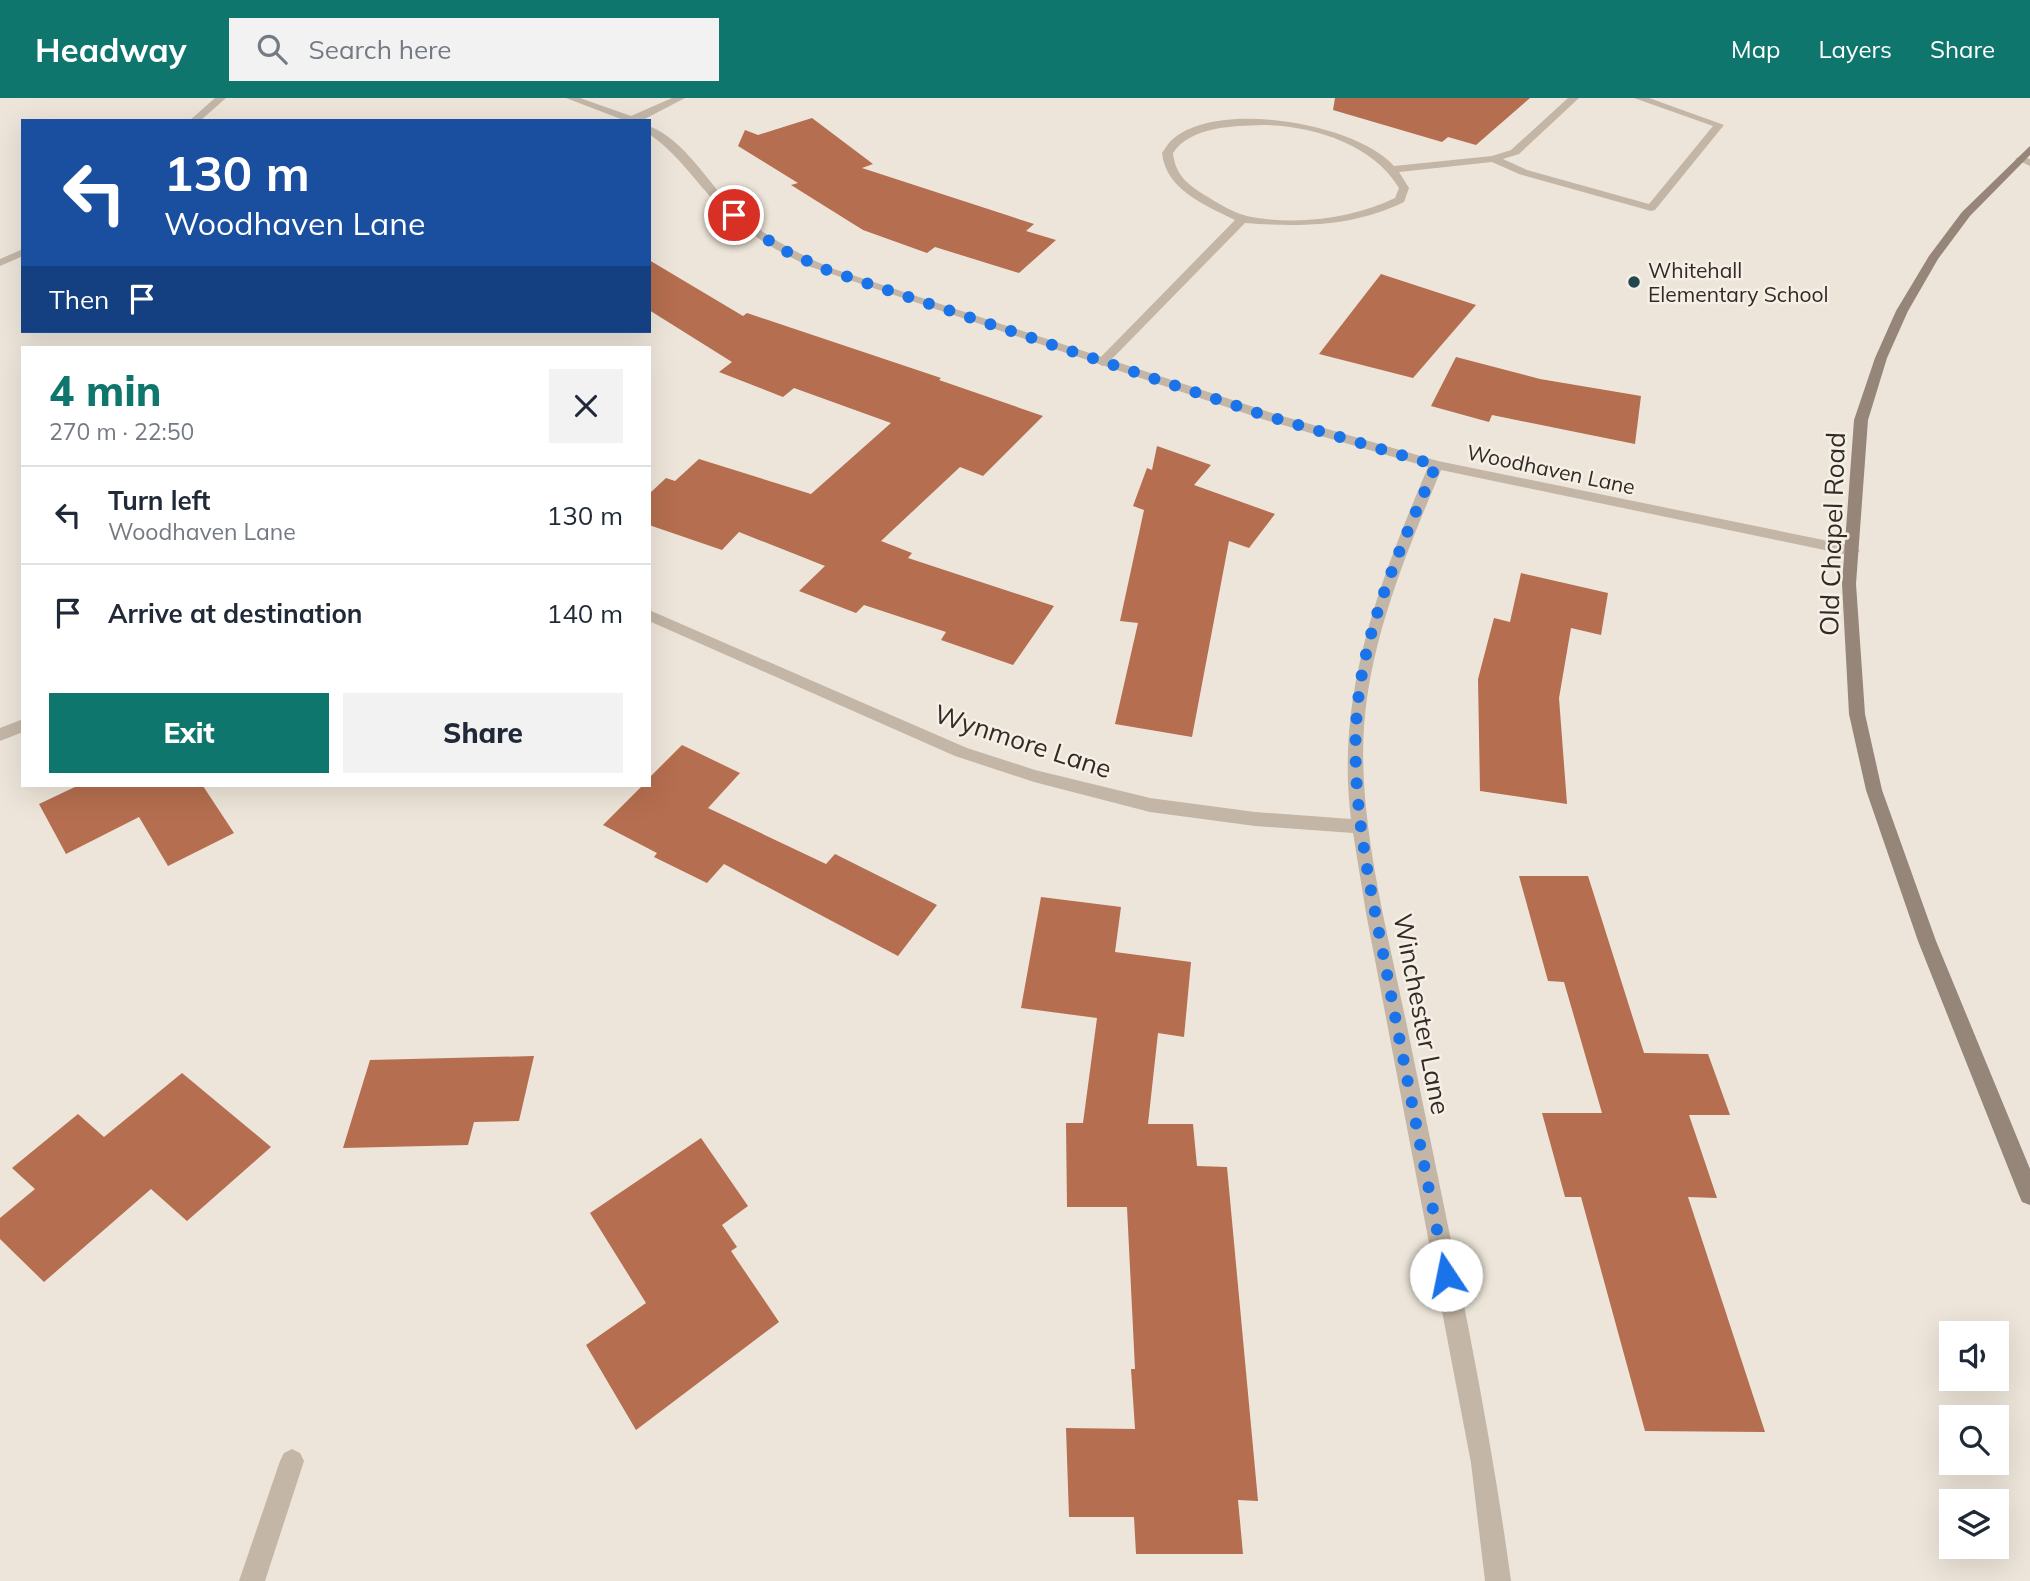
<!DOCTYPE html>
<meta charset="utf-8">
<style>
:root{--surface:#fff;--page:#f2f2f3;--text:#1f2937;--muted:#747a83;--line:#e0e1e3;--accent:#0f766e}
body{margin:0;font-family:Mulish,sans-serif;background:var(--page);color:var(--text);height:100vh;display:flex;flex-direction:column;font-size:26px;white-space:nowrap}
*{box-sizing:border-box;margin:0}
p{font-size:23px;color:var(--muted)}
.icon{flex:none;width:38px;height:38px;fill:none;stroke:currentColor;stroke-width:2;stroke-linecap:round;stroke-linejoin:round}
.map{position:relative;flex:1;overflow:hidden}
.side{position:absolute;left:21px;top:248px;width:630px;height:441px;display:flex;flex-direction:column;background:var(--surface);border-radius:0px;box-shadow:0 7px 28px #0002}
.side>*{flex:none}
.hud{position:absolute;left:21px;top:21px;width:630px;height:214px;border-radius:0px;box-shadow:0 7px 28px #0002;background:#1a4fa0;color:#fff;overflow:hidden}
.buttons{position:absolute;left:1939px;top:1223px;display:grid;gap:14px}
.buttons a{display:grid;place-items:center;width:70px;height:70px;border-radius:0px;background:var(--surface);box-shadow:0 7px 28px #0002;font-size:35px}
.pin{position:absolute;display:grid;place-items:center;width:60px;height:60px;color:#fff;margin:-30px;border:4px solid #fff;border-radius:50%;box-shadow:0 2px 7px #0007}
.me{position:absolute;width:77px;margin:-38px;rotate:349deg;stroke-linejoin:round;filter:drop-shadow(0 0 5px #0008)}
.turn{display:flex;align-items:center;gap:24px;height:147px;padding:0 28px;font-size:32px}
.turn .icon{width:91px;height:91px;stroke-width:2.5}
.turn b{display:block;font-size:49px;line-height:60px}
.then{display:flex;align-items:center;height:66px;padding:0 28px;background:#0003;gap:14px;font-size:26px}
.round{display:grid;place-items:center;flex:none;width:74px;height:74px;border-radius:0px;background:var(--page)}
.headline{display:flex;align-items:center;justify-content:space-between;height:119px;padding:0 28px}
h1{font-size:42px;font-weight:800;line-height:52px;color:var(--accent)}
.cta{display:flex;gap:14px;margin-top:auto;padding:14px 28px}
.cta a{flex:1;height:80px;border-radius:0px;background:var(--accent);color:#fff;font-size:28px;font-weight:800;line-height:80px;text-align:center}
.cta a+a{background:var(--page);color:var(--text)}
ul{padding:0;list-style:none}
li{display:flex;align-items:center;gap:21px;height:98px;padding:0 28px;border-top:2px solid var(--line)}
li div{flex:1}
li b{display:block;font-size:26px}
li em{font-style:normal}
header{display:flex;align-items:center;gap:42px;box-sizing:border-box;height:98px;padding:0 35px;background:var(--accent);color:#fff}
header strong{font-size:33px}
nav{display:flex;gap:38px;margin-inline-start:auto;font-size:24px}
.search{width:490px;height:63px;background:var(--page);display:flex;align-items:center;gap:18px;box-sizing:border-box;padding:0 24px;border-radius:0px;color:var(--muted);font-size:26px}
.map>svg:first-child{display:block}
.building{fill:#b56e4f}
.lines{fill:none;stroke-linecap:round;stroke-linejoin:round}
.lane{fill:#c3b6a7;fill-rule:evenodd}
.street{fill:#c3b6a7;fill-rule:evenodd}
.secondary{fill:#968579;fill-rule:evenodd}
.route{stroke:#1a73e8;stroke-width:12;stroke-dasharray:0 21.6}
.poi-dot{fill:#22474c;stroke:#f6efe5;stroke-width:2.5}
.labels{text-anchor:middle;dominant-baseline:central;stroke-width:5;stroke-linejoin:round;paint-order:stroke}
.far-poi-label{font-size:21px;fill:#312a26;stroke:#f6efe5;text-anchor:start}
.far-street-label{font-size:21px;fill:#312a26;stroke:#f6efe5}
.street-label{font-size:26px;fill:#312a26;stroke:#f6efe5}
</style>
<header>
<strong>Headway</strong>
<div class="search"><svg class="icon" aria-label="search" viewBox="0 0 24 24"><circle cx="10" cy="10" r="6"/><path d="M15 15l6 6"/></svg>Search here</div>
<nav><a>Map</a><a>Layers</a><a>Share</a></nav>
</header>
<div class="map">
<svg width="2030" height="1483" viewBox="0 0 2030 1483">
<rect width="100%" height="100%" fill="#ede5d9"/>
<path class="building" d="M1335,0H1530L1476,47L1448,39L1442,44L1333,12Z
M812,20L873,66L862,70L1034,126L1026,133L1056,142L1019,175L935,149L927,155L863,132L791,87L798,85L738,48L745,32L758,37Z
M649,162L743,218L747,215L941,280L939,282L1043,318L983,378L960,369L881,443L912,455L908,460L1054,508L1013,567L941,542L946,534L864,507L856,515L799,493L825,468L739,434L722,452L649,427V396L666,380L675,383L699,361L811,396L891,325L794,290L783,299L719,274L732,264L649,212Z
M1381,176L1476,207L1413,280L1319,256Z
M1456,259L1540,281L1641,298L1635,346L1492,317L1489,324L1431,308Z
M1157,348L1211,367L1194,387L1275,416L1249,450L1229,443L1192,639L1115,626L1138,525L1120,523L1144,412L1133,408L1147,370L1152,372Z
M1521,475L1608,495L1601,537L1571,530L1559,600L1567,706L1480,693L1478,581L1494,520L1510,524Z
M682,647L740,675L708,710L826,766L835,756L937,807L898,858L724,766L707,785L654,759L657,755L603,727L642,688H649V680Z
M77,688H203L234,735L168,768L139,719L66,756L39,706Z
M1519,778H1588L1644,955L1708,956L1730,1017H1689L1717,1100L1688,1099L1765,1334L1645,1333L1581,1099H1565L1542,1015H1602L1564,884L1548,883Z
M1041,799L1121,809L1115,854L1191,864L1184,939L1158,935L1148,1026H1193L1197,1068L1227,1069L1258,1403L1238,1402L1243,1456H1136L1134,1419H1069L1066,1330L1135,1331L1131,1271H1135L1127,1109H1067L1066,1025H1083L1097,920L1021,910Z
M534,958L519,1023L474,1024L468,1047L343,1050L370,962Z
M182,975L271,1049L187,1123L151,1091L44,1184L0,1141V1120L35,1091L12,1070L78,1016L104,1039Z
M701,1040L748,1108L722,1127L737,1149L731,1153L779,1224L636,1332L586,1247L646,1205L590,1115Z"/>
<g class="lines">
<path class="lane" d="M1568,0H1579L1519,56L1503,61L1527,72L1649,106L1713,28L1634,0H1649L1724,27L1655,112L1651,113L1519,76L1492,64L1399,74L1409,90L1404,104C1353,129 1300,129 1245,125L1106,267L1102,268L1096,264L1235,122C1205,107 1166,92 1162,55C1165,51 1168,45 1172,42C1216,1 1356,25 1394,68L1492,58L1511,52ZM1264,27C1313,28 1373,46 1399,90L1395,100C1351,121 1295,128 1247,118C1234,115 1219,106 1208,99C1189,88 1175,77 1173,55C1191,28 1234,28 1264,27Z"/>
<path class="street" d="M215,0H226L200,23H189Z
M566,0H580L631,18L672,0H685L641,23H626Z
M649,28C685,42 708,85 734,111C762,137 796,155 831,170L1272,315L1438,363L1853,448L1860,453L1853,458L1441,372C1408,451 1374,531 1365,617C1355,717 1388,834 1408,933C1445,1116 1486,1298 1511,1483H1485L1471,1365L1366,815L1353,735L1255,728L1150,714L1034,684L955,658L649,523V512L967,650L1035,672L1150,700L1255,714L1351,721C1335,595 1380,483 1428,369L1262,321L808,168C775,152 744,134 718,107C695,83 677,55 649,36Z
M2020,58L2030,61V68L2015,61Z
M23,151V158L0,168V161Z
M23,621V634L0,643V630Z
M292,1351L300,1355L304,1363L265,1483H239L280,1363L284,1355Z"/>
<path class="secondary" d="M2030,48V57L1970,118L1938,161L1908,213L1887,260L1868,322L1856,486L1865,616L1882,692L1936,843L2030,1071V1107L2022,1104L2019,1097L1918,843L1866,692L1849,616L1842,486L1854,322L1875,260L1896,213L1929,158L1962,114Z"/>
</g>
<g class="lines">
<path class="route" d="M734,117L779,150L827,172L1267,318L1436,367C1404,442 1367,521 1358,603C1348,693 1370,787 1387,876C1406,976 1426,1077 1446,1177"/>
</g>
<circle class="poi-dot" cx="1634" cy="184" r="7"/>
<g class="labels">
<g class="far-poi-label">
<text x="1648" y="172">Whitehall<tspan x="1648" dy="24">Elementary School</tspan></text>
</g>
<g class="far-street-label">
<text transform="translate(1551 371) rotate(12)">Woodhaven Lane</text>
</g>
<g class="street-label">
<text transform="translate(1832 436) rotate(-88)">Old Chapel Road</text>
<text transform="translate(1023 643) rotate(18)">Wynmore Lane</text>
<text transform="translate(1422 916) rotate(79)">Winchester Lane</text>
</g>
</g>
</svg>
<div class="buttons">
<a><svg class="icon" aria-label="sound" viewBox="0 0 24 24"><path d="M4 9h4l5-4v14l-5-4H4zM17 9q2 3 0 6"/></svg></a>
<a><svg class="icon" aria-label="search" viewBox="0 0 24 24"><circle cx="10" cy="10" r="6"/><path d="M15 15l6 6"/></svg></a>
<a><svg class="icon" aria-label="layers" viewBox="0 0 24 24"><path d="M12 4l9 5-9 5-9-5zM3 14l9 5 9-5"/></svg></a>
</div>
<div class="pin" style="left:734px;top:117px;background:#d93025"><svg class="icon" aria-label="arrive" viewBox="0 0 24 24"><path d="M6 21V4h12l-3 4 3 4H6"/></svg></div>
<svg class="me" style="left:1446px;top:1177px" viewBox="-20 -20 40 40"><circle r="19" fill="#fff"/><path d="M0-13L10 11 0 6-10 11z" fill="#1a73e8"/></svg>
<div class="hud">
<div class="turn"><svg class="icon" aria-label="left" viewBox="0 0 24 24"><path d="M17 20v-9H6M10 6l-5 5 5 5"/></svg><div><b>130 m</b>Woodhaven Lane</div></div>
<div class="then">Then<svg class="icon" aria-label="arrive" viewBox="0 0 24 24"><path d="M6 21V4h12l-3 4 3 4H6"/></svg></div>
</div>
<section class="side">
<div class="headline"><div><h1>4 min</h1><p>270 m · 22:50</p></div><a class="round"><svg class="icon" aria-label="close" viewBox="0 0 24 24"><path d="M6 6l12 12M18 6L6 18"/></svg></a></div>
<ul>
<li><svg class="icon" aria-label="left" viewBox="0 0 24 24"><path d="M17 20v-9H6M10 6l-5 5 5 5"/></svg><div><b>Turn left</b><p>Woodhaven Lane</p></div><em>130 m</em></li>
<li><svg class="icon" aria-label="arrive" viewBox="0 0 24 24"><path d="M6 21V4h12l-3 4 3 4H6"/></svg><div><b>Arrive at destination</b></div><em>140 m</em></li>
</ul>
<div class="cta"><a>Exit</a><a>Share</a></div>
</section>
</div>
